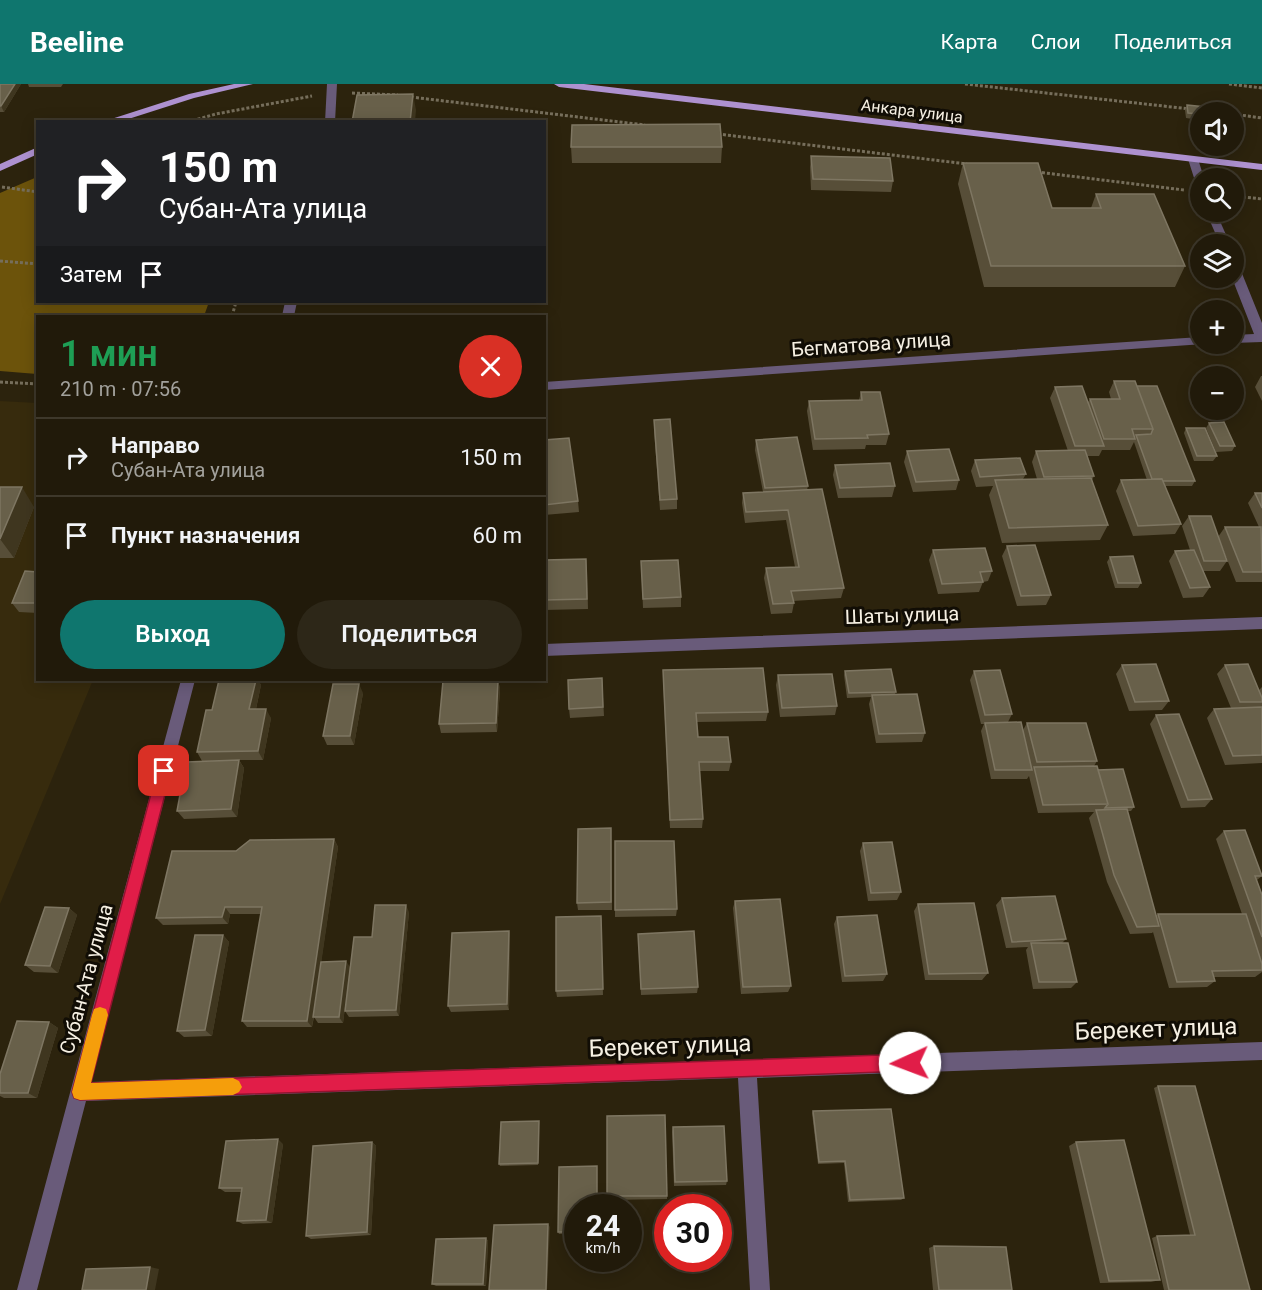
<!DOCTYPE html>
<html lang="ru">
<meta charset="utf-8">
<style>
:root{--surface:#211a0a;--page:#2d2718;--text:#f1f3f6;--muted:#a2a19c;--line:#3e382b;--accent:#0f766e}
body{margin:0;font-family:Roboto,sans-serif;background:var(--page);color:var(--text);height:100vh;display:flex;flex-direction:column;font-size:22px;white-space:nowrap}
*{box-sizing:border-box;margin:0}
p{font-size:20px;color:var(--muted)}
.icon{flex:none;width:33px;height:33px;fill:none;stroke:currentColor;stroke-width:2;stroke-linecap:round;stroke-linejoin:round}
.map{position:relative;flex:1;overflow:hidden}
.panel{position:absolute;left:36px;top:231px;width:510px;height:366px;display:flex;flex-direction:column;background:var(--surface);border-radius:0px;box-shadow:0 3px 15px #0003,0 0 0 2px var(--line)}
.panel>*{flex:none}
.banner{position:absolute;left:36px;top:36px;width:510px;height:183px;border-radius:0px;box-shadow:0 3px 15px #0003,0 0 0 2px var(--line);background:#202124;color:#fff;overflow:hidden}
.fabs{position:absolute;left:1190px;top:18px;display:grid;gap:12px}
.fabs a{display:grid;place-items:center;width:54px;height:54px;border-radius:50%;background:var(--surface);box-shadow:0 3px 15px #0003,0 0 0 2px var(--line);font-size:30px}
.speed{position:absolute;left:564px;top:1110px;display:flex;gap:12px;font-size:30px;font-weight:700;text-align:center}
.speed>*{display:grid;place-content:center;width:78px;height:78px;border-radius:50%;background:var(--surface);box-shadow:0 3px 15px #0003,0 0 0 2px var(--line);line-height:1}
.speed small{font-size:15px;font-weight:400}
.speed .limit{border:9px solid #d22;background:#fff;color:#111}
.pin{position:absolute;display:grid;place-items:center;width:51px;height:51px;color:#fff;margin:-26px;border-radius:12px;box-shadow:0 3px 9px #0006}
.me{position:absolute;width:66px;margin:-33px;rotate:268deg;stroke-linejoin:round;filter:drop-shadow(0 0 4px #0008)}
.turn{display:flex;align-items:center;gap:21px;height:126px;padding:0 24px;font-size:27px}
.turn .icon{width:78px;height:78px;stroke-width:2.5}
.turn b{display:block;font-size:42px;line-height:51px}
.then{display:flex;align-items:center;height:57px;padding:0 24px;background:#0003;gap:12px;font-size:22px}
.round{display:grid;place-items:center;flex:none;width:63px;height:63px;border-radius:32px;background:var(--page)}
.summary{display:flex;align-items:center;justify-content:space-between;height:102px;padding:0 24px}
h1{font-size:36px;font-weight:600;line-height:45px;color:#1e9e55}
.action{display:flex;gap:12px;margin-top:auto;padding:12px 24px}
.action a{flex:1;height:69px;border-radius:36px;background:var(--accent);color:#fff;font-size:24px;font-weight:600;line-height:69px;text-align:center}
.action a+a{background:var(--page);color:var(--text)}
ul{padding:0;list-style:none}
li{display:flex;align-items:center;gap:18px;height:78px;padding:0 24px;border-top:2px solid var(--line)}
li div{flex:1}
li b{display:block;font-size:22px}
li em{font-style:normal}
header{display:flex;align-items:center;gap:36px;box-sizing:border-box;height:84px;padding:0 30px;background:var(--accent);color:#fff}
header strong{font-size:28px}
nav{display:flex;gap:33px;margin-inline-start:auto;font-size:21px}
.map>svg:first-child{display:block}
.built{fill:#372b0d}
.forest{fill:#6c530b}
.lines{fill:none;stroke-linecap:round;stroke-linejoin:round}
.path{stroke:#766e5b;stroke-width:3;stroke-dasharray:3 2;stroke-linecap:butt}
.minor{fill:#695b7a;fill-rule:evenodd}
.major{fill:#ae91d0;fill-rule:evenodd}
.wall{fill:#574e38}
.shaded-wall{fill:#3f361f}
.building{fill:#68604a;stroke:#7e7662;stroke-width:1.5}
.route{fill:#e11d48;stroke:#92132f;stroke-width:1.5}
.slow{fill:#f59e0b}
.labels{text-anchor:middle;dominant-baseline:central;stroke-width:6;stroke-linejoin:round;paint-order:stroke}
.far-street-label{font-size:16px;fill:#f6f0e3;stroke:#110d05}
.street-label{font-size:20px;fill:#f6f0e3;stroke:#110d05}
.near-street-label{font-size:24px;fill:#f6f0e3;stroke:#110d05}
</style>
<header>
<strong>Beeline</strong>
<nav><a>Карта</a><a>Слои</a><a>Поделиться</a></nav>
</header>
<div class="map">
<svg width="1262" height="1206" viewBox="0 0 1262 1206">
<rect width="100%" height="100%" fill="#2c230d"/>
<path class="built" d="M0,317L37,319L38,596H93L0,820Z"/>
<path class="forest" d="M37,93L38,218H209L204,232H38L37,290L0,287V109Z"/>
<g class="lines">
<path class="path" d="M965,0L1190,25
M1229,0L1262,4
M352,9L398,11
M411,13L645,41
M1233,30L1262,34
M188,38L216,30L312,12
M718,50L967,80
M1037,88L1184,106
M2,103L38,108
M1233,112L1262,115
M0,177L38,180
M232,232L236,218
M0,298L38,300"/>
<path class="minor" d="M327,0H337L335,38H325Z
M1193,72L1198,75L1204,94H1200V100L1195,97L1188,75Z
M1206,128H1216L1230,160H1220Z
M1233,178L1239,182L1262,239V258L1233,259V251L1254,250L1232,194Z
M285,218H297L294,232H282Z
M1200,253V260H1204L544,306V298Z
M1262,533V545L544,572V560Z
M181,596H195L91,998L1262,958V976L757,994L770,1206H750L738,994L86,1017L37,1206H17Z"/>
<path class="major" d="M234,0H253L194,14L119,38H102L189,10Z
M554,0H584L1262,80V86L559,3Z
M38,63V70L0,87V80Z"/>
</g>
<path class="wall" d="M0,0H21L4,28H0Z
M28,0H63L61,3H29Z
M1187,21L1200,28V36L1186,34L1185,26Z
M571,63H722L721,79H572Z
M811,72L893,97L891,108L811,106L810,83Z
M963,79L1052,124H1091L1096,110L1185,182L1175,203H984L958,100Z
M1261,292H1262V317L1255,303Z
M1114,297L1137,302L1195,397L1192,402H1165L1181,440L1175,450L1133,452L1116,407L1121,396H1147L1134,358L1130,366H1102L1099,372H1087L1094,392L1092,396L1108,441L1100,456L1002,459L989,411L993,402L976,403L971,387L975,376L1026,390L1023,395H1037L1032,378L1036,367H1068L1050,314L1055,303L1088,318L1090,315H1111L1109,308Z
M861,308L889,350L886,361H866L865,365L813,366L807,327L809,317L859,316Z
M654,336L677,415V425L660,426L654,346Z
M1209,339L1235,362L1232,367L1216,368L1206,344Z
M1186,344L1217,372L1213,377H1194L1184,349Z
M544,356L578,417L579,428L544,431Z
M756,356L808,402L807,406L844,504L841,514L793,517L794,519L792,529L771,530L764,494L766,484L795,483L786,436L745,439L742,419L743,409L763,408L755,366Z
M907,367L959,396L956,406L913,408L904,378Z
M835,381L895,402L892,413L838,414L833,391Z
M0,403L34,423L14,474H0Z
M1255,409H1262V498H1236L1221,460L1227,477L1220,487H1203L1210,503L1203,513L1183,514L1169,477L1175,467L1190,466L1182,442L1189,432L1218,453L1225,443H1259L1248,419Z
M1007,462L1051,511L1046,521L1017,522L1002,472Z
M933,466L992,487L988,497L983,498L979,508L938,510L929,476Z
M1110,473L1141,499L1138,504H1115L1107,478Z
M544,476L587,485L588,525L544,526Z
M641,477L681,513V523L643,524Z
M38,488V529L19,528L12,519Z
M1122,581L1169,617L1162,626L1129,627L1116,590Z
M1225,581L1259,606L1262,603V679L1225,681L1207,634L1214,625L1231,624L1217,590Z
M663,586L768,628L766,637L697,638L698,653L731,678L729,687H700L703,735L702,744H670L663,595Z
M845,587L896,608L895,610L925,649L922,658L876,659L869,620L871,613L847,614L844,591Z
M974,587L1012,630L1008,638L1023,646L1027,639L1097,677L1094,682L1134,723L1131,727H1127L1156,832L1158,830H1242L1216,755L1224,747L1262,792L1257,796L1262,811V888L1255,893H1214L1215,897L1207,903L1169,904L1153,848L1152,849L1130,850L1107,798L1089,734L1094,728L1038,729L1029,692L1027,695H991L981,647L984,640H981L970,596Z
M778,591L837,622L835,631L780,633L776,601Z
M602,594L604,632L570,634L569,625Z
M219,596H258L261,601L256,625L271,634L263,676H239L244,684L237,733L184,735L177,727L217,677H202L197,668L212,626Z
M498,596L500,605L497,648L441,649L439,640Z
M363,609L354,661H327L323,652Z
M1156,631L1212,715L1205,723L1181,724L1150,640Z
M611,744L612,826H578L577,819Z
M334,755L338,763L321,878L350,883L372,853L409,828L399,932L349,933L345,927L349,891L343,939H318L314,933L312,943H247L242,937L261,830H230L228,840L163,841L156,834L236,767Z
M615,757L677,825L676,832L615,833Z
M863,759L901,808L897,816L868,817L860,767Z
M1002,814L1066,855L1062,859L1077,898L1071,904L1033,905L1026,866L1028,863L1006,864L996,821Z
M735,817L791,902L788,908L741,910L733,824Z
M918,820L988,889L982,896H925L914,827Z
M69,824L77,831L58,889L34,888L25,881Z
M601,832L603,911L557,913L556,907Z
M837,833L887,890L883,897L842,898L834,840Z
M509,847L510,854L509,926L451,928L448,922Z
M638,850L698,903L697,909L641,911Z
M223,851L229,858L212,952L184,953L177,947Z
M49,938L58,944L37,1014H4L0,1012V990Z
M1158,1002L1250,1206H1164L1152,1154L1157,1152L1190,1151L1154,1004Z
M813,1027L904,1114L901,1116L848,1118L844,1079L818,1080L812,1029Z
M539,1040L538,1081L500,1082L499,1080Z
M673,1043L727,1097L726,1101L674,1102L672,1048Z
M372,1058L376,1062L371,1151L311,1155L306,1152Z
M1076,1058L1160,1196L1151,1198L1100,1199L1069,1062Z
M283,1060L272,1139L243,1140L237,1137L242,1108H225L219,1104Z
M607,1112H667V1115L607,1116Z
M578,1124V1149L559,1150L558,1148Z
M486,1154L488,1157L486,1202H436L432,1200Z
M934,1162L1012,1206H933L929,1164Z"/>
<path class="shaded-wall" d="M15,0H21L4,28L1,22Z
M413,10L416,26L415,38H410Z
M22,403L34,423L14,474L0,455Z
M256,596H258L261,601L254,634L249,625Z
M498,596L500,605L497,648L496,639Z
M359,600L363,609L354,661L350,652Z
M266,625L271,634L263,676L258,667Z
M239,676L244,684L237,733L231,725Z
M334,755L338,763L312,943L307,937Z
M406,821L409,828L399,932L396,926Z
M225,823L230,830L228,840L222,833Z
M69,824L77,831L58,889L50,882Z
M509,847L510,854L509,926L507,920Z
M223,851L229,858L212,952L205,946Z
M346,877L350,883L343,939L339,933Z
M49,938L58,944L37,1014L28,1009Z
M278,1055L283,1060L272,1139L266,1136Z
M372,1058L376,1062L371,1151L367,1148Z
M548,1140L550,1143L547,1206H546Z
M486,1154L488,1157L486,1202L483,1200Z
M150,1183L159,1185L155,1206H146Z"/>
<path class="building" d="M0,0H15L1,22H0Z
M413,10L410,38H352L357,11Z
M1187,21L1226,25L1227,28H1200V30L1188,29Z
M720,40L722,63H571L572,41Z
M811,72L890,74L893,97L813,95Z
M963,79H1038L1052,124H1101L1096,110H1154L1185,182H991Z
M1114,297H1135L1153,345H1132L1135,355H1104L1090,315H1120Z
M1082,302L1104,362H1075L1055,303Z
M1137,302H1157L1195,397H1163L1162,395H1152L1136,351L1151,350L1153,345Z
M861,308H880L889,350L867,351L868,354L815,355L809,317L862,316Z
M670,335L677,415L660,416L654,336Z
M1224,338L1235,362H1220L1209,339Z
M1186,344H1205L1217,372H1197Z
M797,353L808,402L765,404L756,356Z
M569,354L578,417L544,421V356Z
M949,365L959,396L916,398L907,367Z
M1085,366L1094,392L1044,393L1036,367Z
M1020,374L1026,390L980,393L975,376Z
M890,379L895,402L840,404L835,381Z
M1091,394L1108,441L1009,444L995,396Z
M1162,395L1181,440L1138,442L1121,396Z
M0,403H22L0,455Z
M822,405L844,504L791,507L794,519L773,520L766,484L799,483L788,426L746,428L743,409Z
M1255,409H1262V424Z
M1189,432H1211L1227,477H1204Z
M1225,443H1261L1262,488H1243Z
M1035,461L1051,511L1021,512L1007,462Z
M985,464L992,487L980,488L983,498L942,500L933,466Z
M1194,466L1210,503L1190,504L1175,467Z
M1133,472L1141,499H1118L1110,473Z
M586,475L587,515L544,516V476Z
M678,476L681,513L643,515L641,477Z
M25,487L38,488V519H12Z
M1156,580L1169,617L1135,618L1122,581Z
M1248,580L1262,614V618H1240L1225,581Z
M763,584L768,628L696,629L698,653H728L731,678H699L703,735L670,736L663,586Z
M891,585L896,608L849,609L845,587Z
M1000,586L1012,630L985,631L974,587Z
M832,590L837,622L782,624L778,591Z
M602,594L603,623L569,625L568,596Z
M219,596H256L249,625H266L258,667L197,668L206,626H212Z
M498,596L496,639L439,640L443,597Z
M333,600H359L350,652H323Z
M917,610L925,649L879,650L872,611Z
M1262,623V671L1233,672L1214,625Z
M1179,630L1212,715L1188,716L1156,631Z
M1021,638L1032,686H995L985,639Z
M1027,639H1086L1097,677L1037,678Z
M239,676L231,725L177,727L186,678Z
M1097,682L1108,720L1043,721L1034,683Z
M1123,685L1134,723L1105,724L1108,720L1098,686Z
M1127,725L1159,842L1137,843L1114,791L1096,726Z
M611,744V818L577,819L578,745Z
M1245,746L1262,792H1255L1262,811V853L1224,747Z
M334,755L307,937H242L262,823H225L222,833L156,834L172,767H236L250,756Z
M615,757H674L677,825L615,826Z
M892,758L901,808L871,809L863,759Z
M1055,812L1066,855L1012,858L1002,814Z
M780,815L791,902L743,903L735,817Z
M974,819L988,889L929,890L918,820Z
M375,821H406L396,926L345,927L354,853H372Z
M45,823L69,824L50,882L25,881Z
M1158,830H1246L1262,880V886L1212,887L1215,897L1177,898Z
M877,831L887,890L845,892L837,833Z
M601,832L603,905L556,907V833Z
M509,847L507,920L448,922L452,849Z
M694,847L698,903L641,905L638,850Z
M195,851H223L205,946L177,947Z
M1031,859H1068L1077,898H1039Z
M346,877L339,933H313L321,878Z
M17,937L49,938L28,1009H0V990Z
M1158,1002H1195L1250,1206H1169L1157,1152L1195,1151Z
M891,1025L904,1114L850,1116L845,1077L819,1078L813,1027Z
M665,1031L667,1112H607V1032Z
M539,1037L538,1079L499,1080L501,1038Z
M724,1042L727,1097L675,1098L673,1043Z
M278,1055L266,1136L237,1137L242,1104H219L226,1057Z
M1124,1056L1160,1196L1109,1197L1076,1058Z
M372,1058L367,1148L306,1152L313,1062Z
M597,1082V1124H578V1148H558L559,1083Z
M548,1140L546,1206H489L494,1141Z
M486,1154L483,1200H432L436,1155Z
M934,1162L1006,1163L1012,1206H939Z
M150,1183L146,1206H82L86,1185Z"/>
<path class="route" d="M164,681L169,683L171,687L91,999L910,970L916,973L919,979L916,985L910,987L80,1016L74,1014L72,1008L157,687L159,683Z"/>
<path class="slow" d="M100,923L106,925L108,931L91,999L233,994L239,997L242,1003L239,1008L233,1011L80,1016L74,1014L72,1008L92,931L94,925Z"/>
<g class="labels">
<g class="far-street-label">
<text transform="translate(912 27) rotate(7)">Анкара улица</text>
</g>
<g class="street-label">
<text transform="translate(871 260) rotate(-4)">Бегматова улица</text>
<text transform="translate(902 531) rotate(-2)">Шаты улица</text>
<text transform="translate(86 895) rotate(-75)">Субан-Ата улица</text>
</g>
<g class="near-street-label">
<text transform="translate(1156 945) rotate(-2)">Берекет улица</text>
<text transform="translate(670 962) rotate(-2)">Берекет улица</text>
</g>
</g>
</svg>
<div class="fabs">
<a><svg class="icon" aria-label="sound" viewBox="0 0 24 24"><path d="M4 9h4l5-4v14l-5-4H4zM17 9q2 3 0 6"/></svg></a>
<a><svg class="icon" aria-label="search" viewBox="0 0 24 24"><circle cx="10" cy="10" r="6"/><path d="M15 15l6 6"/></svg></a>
<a><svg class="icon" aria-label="layers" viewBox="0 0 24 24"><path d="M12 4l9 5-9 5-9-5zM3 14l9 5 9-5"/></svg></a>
<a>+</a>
<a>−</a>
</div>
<div class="speed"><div>24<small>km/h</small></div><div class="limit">30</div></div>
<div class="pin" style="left:164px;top:687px;background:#d93025"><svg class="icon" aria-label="arrive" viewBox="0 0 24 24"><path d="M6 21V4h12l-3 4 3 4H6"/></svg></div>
<svg class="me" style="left:910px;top:979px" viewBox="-20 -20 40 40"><circle r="19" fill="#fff"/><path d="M0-13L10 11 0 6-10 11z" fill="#e11d48"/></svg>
<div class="banner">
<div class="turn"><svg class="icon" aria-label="right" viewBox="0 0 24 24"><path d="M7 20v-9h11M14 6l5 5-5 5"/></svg><div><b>150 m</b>Субан-Ата улица</div></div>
<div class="then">Затем<svg class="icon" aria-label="arrive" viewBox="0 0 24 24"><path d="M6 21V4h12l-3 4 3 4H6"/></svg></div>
</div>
<section class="panel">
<div class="summary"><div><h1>1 мин</h1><p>210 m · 07:56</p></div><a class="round" style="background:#d93025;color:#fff"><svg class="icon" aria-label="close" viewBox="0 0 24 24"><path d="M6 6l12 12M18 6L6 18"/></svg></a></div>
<ul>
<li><svg class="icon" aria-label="right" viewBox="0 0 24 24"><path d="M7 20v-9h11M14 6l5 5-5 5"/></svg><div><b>Направо</b><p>Субан-Ата улица</p></div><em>150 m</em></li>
<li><svg class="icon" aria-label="arrive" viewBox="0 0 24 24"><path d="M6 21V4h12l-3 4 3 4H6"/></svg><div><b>Пункт назначения</b></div><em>60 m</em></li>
</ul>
<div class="action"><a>Выход</a><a>Поделиться</a></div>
</section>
</div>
